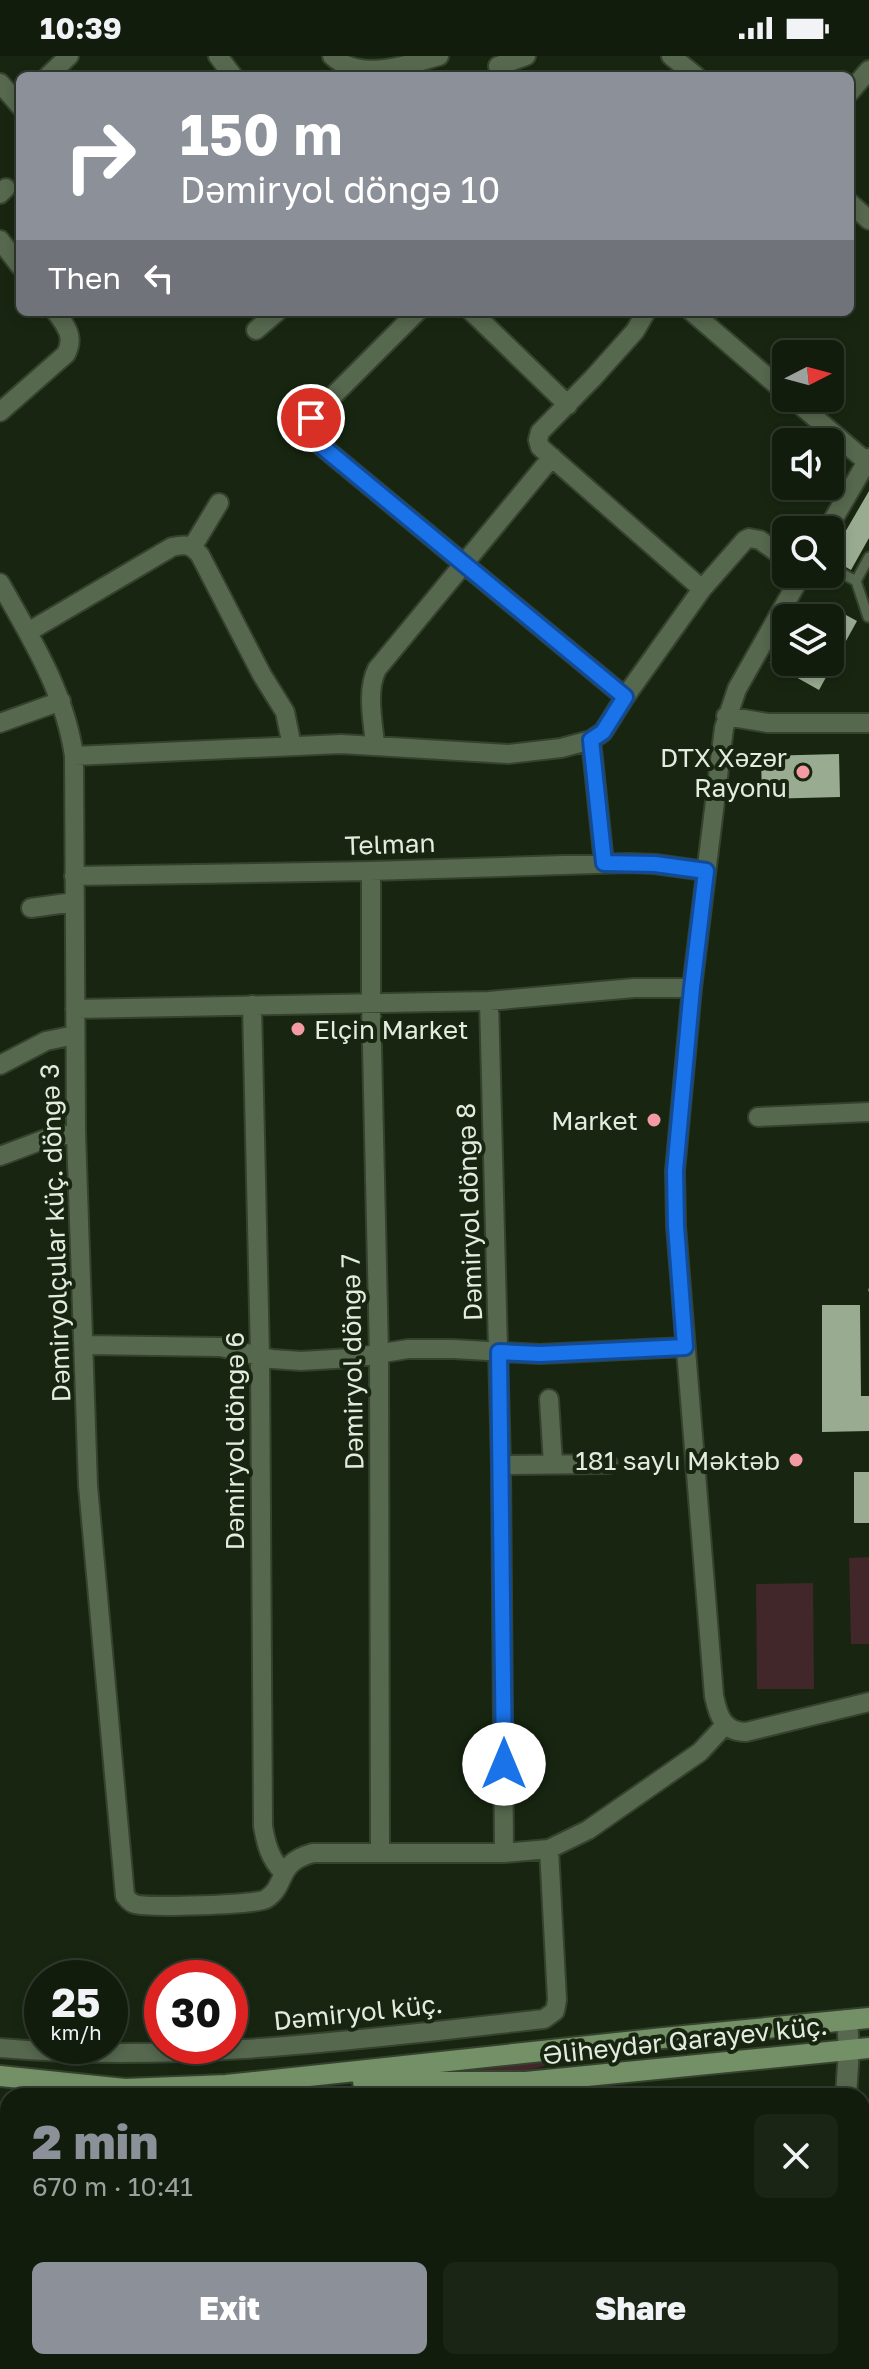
<!DOCTYPE html>
<meta charset="utf-8">
<style>
:root{--surface:#121c0d;--page:#1b2516;--text:#f1f3f6;--muted:#9ca19d;--line:#313a2e;--accent:#8c9099}
body{margin:0;font-family:"Golos Text",sans-serif;background:var(--page);color:var(--text);height:100vh;display:flex;flex-direction:column;font-size:30px;white-space:nowrap}
*{box-sizing:border-box;margin:0}
p{font-size:26px;color:var(--muted)}
.icon{flex:none;width:44px;height:44px;fill:none;stroke:currentColor;stroke-width:2;stroke-linecap:round;stroke-linejoin:round}
.map{position:relative;flex:1;overflow:hidden}
.panel{position:absolute;left:0px;top:2032px;width:870px;height:282px;display:flex;flex-direction:column;background:var(--surface);border-radius:24px 24px 0 0;box-shadow:0 4px 12px #0003,0 0 0 2px var(--line)}
.panel>*{flex:none}
.hud{position:absolute;left:16px;top:16px;width:838px;height:244px;border-radius:12px;box-shadow:0 4px 12px #0003,0 0 0 2px var(--line);background:#8c9099;color:#fff;overflow:hidden}
.needle{width:52px;rotate:84deg}
.buttons{position:absolute;left:772px;top:284px;display:grid;gap:16px}
.buttons a{display:grid;place-items:center;width:72px;height:72px;border-radius:12px;background:var(--surface);box-shadow:0 4px 12px #0003,0 0 0 2px var(--line);font-size:40px}
.speed{position:absolute;left:24px;top:1904px;display:flex;gap:16px;font-size:40px;font-weight:700;text-align:center}
.speed>*{display:grid;place-content:center;width:104px;height:104px;border-radius:50%;background:var(--surface);box-shadow:0 4px 12px #0003,0 0 0 2px var(--line);line-height:1}
.speed small{font-size:20px;font-weight:400}
.speed .limit{border:12px solid #d22;background:#fff;color:#111}
.pin{position:absolute;display:grid;place-items:center;width:68px;height:68px;color:#fff;margin:-34px;border:4px solid #fff;border-radius:50%;box-shadow:0 2px 8px #0007}
.me{position:absolute;width:88px;margin:-44px;rotate:0deg;stroke-linejoin:round;filter:drop-shadow(0 0 6px #0008)}
.turn{display:flex;align-items:center;gap:28px;height:168px;padding:0 32px;font-size:36px}
.turn .icon{width:104px;height:104px;stroke-width:2.5}
.turn b{display:block;font-size:56px;line-height:68px}
.then{display:flex;align-items:center;height:76px;padding:0 32px;background:#0003;gap:16px;font-size:30px}
.round{display:grid;place-items:center;flex:none;width:84px;height:84px;border-radius:12px;background:var(--page)}
.headline{display:flex;align-items:center;justify-content:space-between;height:136px;padding:0 32px}
h1{font-size:48px;font-weight:800;line-height:60px;color:var(--accent)}
.primary-button{display:flex;gap:16px;margin-top:auto;padding:16px 32px}
.primary-button a{flex:1;height:92px;border-radius:12px;background:var(--accent);color:#fff;font-size:32px;font-weight:800;line-height:92px;text-align:center}
.primary-button a+a{background:var(--page);color:var(--text)}
.status{display:flex;justify-content:space-between;align-items:center;height:56px;padding:0 40px;background:var(--surface);direction:ltr}
.status svg{height:22px;fill:currentColor}
.map>svg:first-child{display:block}
.green{fill:#41262a}
.building{fill:#99ac92}
.lines{fill:none;stroke-linecap:round;stroke-linejoin:round}
.service-casing{stroke:#34422e;stroke-width:13}
.minor-casing{stroke:#34422e;stroke-width:22}
.tertiary-casing{stroke:#34422e;stroke-width:24}
.secondary-casing{stroke:#34422e;stroke-width:24}
.path{stroke:#616d5b;stroke-width:3;stroke-dasharray:6 4;stroke-linecap:butt}
.service{stroke:#56684e;stroke-width:9}
.minor{stroke:#56684e;stroke-width:18}
.tertiary{stroke:#56684e;stroke-width:20}
.secondary{stroke:#739066;stroke-width:20}
.route-casing{stroke:#114b97;stroke-width:20}
.route{stroke:#1a73e8;stroke-width:14}
.poi-dot{fill:#f49aa5;stroke:#182611;stroke-width:3}
.labels{text-anchor:middle;dominant-baseline:central;stroke-width:8;stroke-linejoin:round;paint-order:stroke}
.poi-label{font-size:26px;fill:#e3ecdf;stroke:#182611;text-anchor:end}
.street-label{font-size:26px;fill:#e3ecdf;stroke:#182611}
</style>
<div class="status"><b>10:39</b><svg viewBox="0 0 49 12"><path d="M0 12V9h3v3zM5 12V6h3v6zM10 12V3h3v9zM15 12V0h3v12zM26 1h20v11H26zM47 4h2v5h-2z"/></svg></div>
<div class="map">
<svg width="869" height="2313" viewBox="0 0 869 2313">
<rect width="100%" height="100%" fill="#182611"/>
<path class="green" d="M869,1501V1588H851L849,1502Z
M813,1527L814,1633H757L756,1528Z
M595,1996L519,2017H403Z
M869,2251V2313H515L530,2306H862V2253Z"/>
<path class="building" d="M869,435V482L851,514L830,502Z
M822,546L857,565L819,634L769,606H830V562H813Z
M839,698L840,741L762,743L761,700Z
M822,1249H860L861,1340H869V1375L822,1376Z
M854,1416H869V1467H854Z"/>
<g class="lines">
<defs>
<path id="service" d="M830,511L856,525L869,501
M856,525L868,561"/>
<path id="minor" d="M218,0L233,20
M332,0C360,26 407,9 439,0
M671,0L696,20
M498,10L526,0
M48,20L69,0
M0,27L20,50
M850,36L869,14
M0,138L6,132
M850,147L869,164
M0,184L20,210
M417,256L311,362C307,371 308,376 313,383L625,641
M472,256L568,349
M646,256L635,275L593,322L540,376L538,384L540,391L702,533
M692,256L786,337
M256,274L277,256
M792,342L867,406
M0,356L66,298C75,281 66,270 56,256
M827,474L869,402
M193,490L219,447
M802,518L737,633L724,672L692,932L675,1115L676,1170L714,1640C718,1659 723,1676 746,1676L869,1646
M0,527C31,582 65,636 74,700L76,1077L88,1430L125,1840C129,1844 129,1846 135,1848C148,1852 256,1849 266,1843C288,1829 275,1807 313,1797H504L549,1793L588,1774L700,1696L725,1669
M28,576L172,491C186,488 191,488 200,499L262,619L285,656L292,690
M726,660L768,667H869
M0,667L61,645
M591,684L604,807
M375,689C373,665 366,635 377,613L552,401
M74,700L341,688L508,698L561,692L591,684L603,676L625,641L702,533L745,484L749,482L760,484L786,503
M371,815V948L379,1298L380,1796
M74,820L371,815L628,807L655,808L706,815
M31,852L74,846
M489,945L501,1409L504,1797
M252,949L260,1300L263,1770C266,1788 270,1803 283,1816
M75,953L489,945L634,932H692
M0,1009L46,985L75,979
M758,1061L869,1056
M0,1100L48,1082L76,1077
M85,1289L221,1291L272,1303L301,1305L351,1302L408,1293H453L540,1298L685,1291
M549,1343L553,1408
M501,1409L608,1408
M0,1992C181,2008 364,1983 544,1963L555,1955L557,1944L549,1793
M862,2087L869,2086
M862,2222L866,2237
M123,2306L124,2313
M303,2306L305,2313"/>
<path id="tertiary" d="M467,2040L510,2030
M846,2040L849,1993L847,1964
M0,2088H8
M494,2313L509,2306"/>
<path id="secondary" d="M0,2020L125,2033L226,2029L663,1982L869,1962
M363,2026H526L869,1992"/>
</defs>
<use href="#service" class="service-casing"/>
<use href="#minor" class="minor-casing"/>
<use href="#tertiary" class="tertiary-casing"/>
<use href="#secondary" class="secondary-casing"/>
<path class="path" d="M868,1234H869"/>
<use href="#service" class="service"/>
<use href="#minor" class="minor"/>
<use href="#tertiary" class="tertiary"/>
<use href="#secondary" class="secondary"/>
</g>
<g class="lines">
<defs>
<path id="route" d="M311,362C307,371 308,376 313,383L625,641L603,676L591,684L604,807L655,808L706,815L692,932L675,1115L676,1170L685,1291L540,1298L499,1296L504,1708"/>
</defs>
<use href="#route" class="route-casing"/>
<use href="#route" class="route"/>
</g>
<g class="poi-dot">
<circle cx="803" cy="716" r="8"/>
<circle cx="298" cy="973" r="8"/>
<circle cx="654" cy="1064" r="8"/>
<circle cx="796" cy="1404" r="8"/>
</g>
<g class="labels">
<g class="poi-label">
<text x="787" y="701">DTX Xəzər<tspan x="787" dy="30">Rayonu</tspan></text>
<text x="314" y="973" text-anchor="start">Elçin Market</text>
<text x="638" y="1064">Market</text>
<text x="780" y="1404">181 saylı Məktəb</text>
</g>
<g class="street-label">
<text transform="translate(390 788) rotate(-2)">Telman</text>
<text transform="translate(469 1156) rotate(-92)">Dəmiryol döngə 8</text>
<text transform="translate(55 1177) rotate(-92)">Dəmiryolçular küç. döngə 3</text>
<text transform="translate(352 1306) rotate(-91)">Dəmiryol döngə 7</text>
<text transform="translate(234 1385) rotate(-90)">Dəmiryol döngə 6</text>
<text transform="translate(358 1956) rotate(-6)">Dəmiryol küç.</text>
<text transform="translate(685 1984) rotate(-6)">Əliheydər Qarayev küç.</text>
</g>
</g>
</svg>
<div class="buttons">
<a><svg class="needle" viewBox="-14 -14 28 28"><path d="M0-13l5 13h-10z" fill="#e53935"/><path d="M0 13l5-13h-10z" fill="#9ca19d"/></svg></a>
<a><svg class="icon" aria-label="sound" viewBox="0 0 24 24"><path d="M4 9h4l5-4v14l-5-4H4zM17 9q2 3 0 6"/></svg></a>
<a><svg class="icon" aria-label="search" viewBox="0 0 24 24"><circle cx="10" cy="10" r="6"/><path d="M15 15l6 6"/></svg></a>
<a><svg class="icon" aria-label="layers" viewBox="0 0 24 24"><path d="M12 4l9 5-9 5-9-5zM3 14l9 5 9-5"/></svg></a>
</div>
<div class="speed"><div>25<small>km/h</small></div><div class="limit">30</div></div>
<div class="pin" style="left:311px;top:362px;background:#d93025"><svg class="icon" aria-label="arrive" viewBox="0 0 24 24"><path d="M6 21V4h12l-3 4 3 4H6"/></svg></div>
<svg class="me" style="left:504px;top:1708px" viewBox="-20 -20 40 40"><circle r="19" fill="#fff"/><path d="M0-13L10 11 0 6-10 11z" fill="#1a73e8"/></svg>
<div class="hud">
<div class="turn"><svg class="icon" aria-label="right" viewBox="0 0 24 24"><path d="M7 20v-9h11M14 6l5 5-5 5"/></svg><div><b>150 m</b>Dəmiryol döngə 10</div></div>
<div class="then">Then<svg class="icon" aria-label="left" viewBox="0 0 24 24"><path d="M17 20v-9H6M10 6l-5 5 5 5"/></svg></div>
</div>
<section class="panel">
<div class="headline"><div><h1>2 min</h1><p>670 m · 10:41</p></div><a class="round"><svg class="icon" aria-label="close" viewBox="0 0 24 24"><path d="M6 6l12 12M18 6L6 18"/></svg></a></div>
<div class="primary-button"><a>Exit</a><a>Share</a></div>
</section>
</div>
